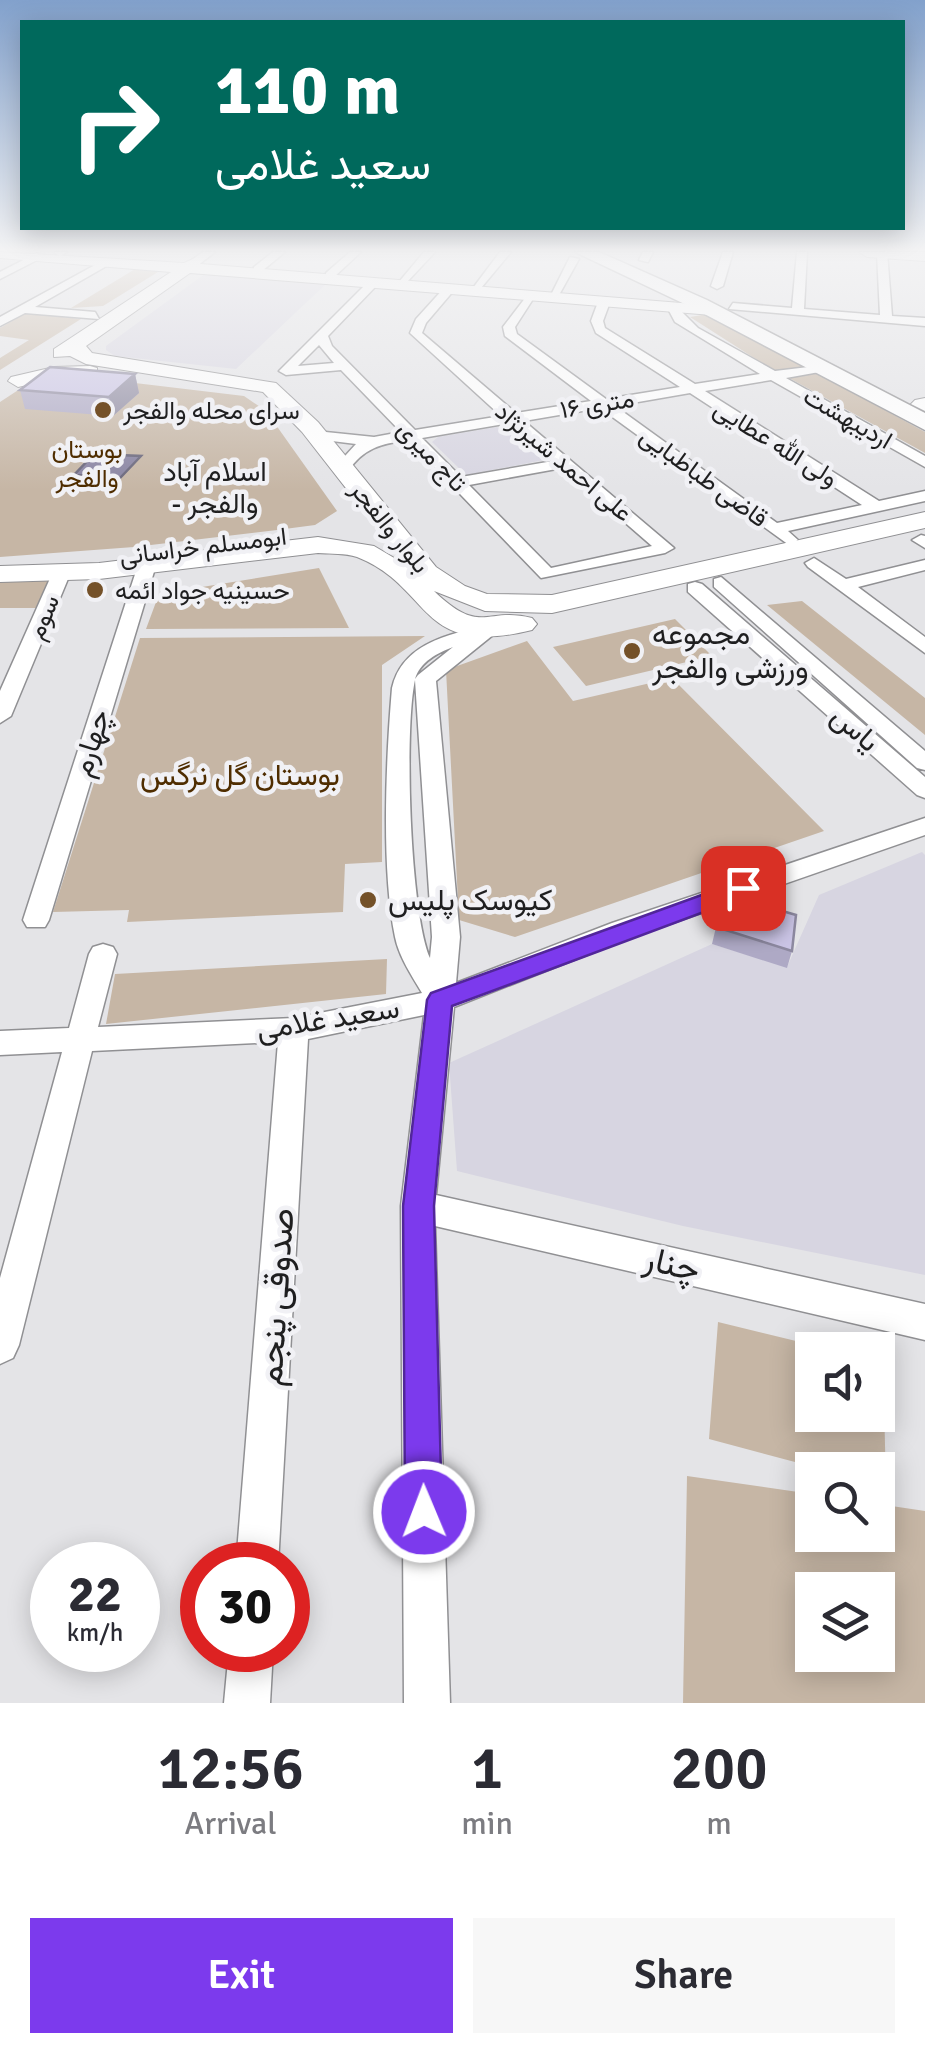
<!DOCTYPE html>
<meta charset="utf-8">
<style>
:root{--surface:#fff;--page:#f7f7f7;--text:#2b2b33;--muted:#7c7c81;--accent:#7c3aed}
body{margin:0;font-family:Signika,Vazirmatn,sans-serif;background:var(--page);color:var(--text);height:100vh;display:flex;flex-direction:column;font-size:38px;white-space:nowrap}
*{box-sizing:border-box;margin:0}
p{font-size:32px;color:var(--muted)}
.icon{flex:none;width:55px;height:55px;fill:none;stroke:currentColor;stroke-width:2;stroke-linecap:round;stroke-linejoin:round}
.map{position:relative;height:1703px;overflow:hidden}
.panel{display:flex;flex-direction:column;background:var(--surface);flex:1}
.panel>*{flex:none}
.guide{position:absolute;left:20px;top:20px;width:885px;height:210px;border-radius:0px;box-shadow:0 5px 25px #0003;background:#00695c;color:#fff;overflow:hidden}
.fabs{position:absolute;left:795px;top:1332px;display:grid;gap:20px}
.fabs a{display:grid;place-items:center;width:100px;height:100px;border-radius:0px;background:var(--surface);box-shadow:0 5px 25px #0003;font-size:50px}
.speed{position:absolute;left:30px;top:1542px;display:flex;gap:20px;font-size:50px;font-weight:700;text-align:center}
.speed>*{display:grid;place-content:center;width:130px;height:130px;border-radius:50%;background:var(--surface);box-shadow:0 5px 25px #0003;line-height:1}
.speed small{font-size:25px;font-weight:400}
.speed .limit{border:15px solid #d22;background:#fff;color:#111}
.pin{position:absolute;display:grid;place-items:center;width:85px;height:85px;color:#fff;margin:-42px;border-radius:20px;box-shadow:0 5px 15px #0006}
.me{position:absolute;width:110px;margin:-55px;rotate:359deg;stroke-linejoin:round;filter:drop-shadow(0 0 8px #0008)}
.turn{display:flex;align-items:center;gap:35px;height:210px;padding:0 30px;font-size:45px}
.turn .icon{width:130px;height:130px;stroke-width:2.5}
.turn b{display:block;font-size:70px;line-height:85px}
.eta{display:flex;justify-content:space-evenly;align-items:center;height:170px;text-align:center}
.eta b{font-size:60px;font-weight:600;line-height:70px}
.action{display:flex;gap:20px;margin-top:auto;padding:20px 30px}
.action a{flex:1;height:115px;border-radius:0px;background:var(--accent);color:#fff;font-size:40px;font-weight:600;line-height:115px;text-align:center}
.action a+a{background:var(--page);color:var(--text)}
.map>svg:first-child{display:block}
.built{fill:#d7d5e1}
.green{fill:#c6b6a5;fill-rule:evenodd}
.water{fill:#8984a2;stroke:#69667b;stroke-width:2.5}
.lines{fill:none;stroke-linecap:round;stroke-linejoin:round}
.minor-casing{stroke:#909093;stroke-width:3}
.secondary-casing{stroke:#909093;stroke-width:2}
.primary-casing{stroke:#909093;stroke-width:3}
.minor{fill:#fff;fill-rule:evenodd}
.secondary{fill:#fff;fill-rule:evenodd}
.primary{fill:#fff;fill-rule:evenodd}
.wall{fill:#aea9c5}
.shaded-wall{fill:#8d89a0}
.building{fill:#cac4e5;stroke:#8d89a0;stroke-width:2.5}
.route{fill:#7c3aed;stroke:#51269a;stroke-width:2.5}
.poi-dot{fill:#745129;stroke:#f1f1f5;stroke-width:4}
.labels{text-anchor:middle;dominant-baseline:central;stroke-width:9;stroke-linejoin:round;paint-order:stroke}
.far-street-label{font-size:25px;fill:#1f1f20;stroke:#f1f1f5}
.far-poi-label{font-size:25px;fill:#1f1f20;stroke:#f1f1f5;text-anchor:start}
.far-park-label{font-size:25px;fill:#4f2d00;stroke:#f1f1f5}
.far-neighbourhood-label{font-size:28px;fill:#1f1f20;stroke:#f1f1f5}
.poi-label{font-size:30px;fill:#1f1f20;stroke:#f1f1f5;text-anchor:start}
.street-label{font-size:30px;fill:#1f1f20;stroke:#f1f1f5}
.park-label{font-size:30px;fill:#4f2d00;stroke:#f1f1f5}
.near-street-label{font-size:35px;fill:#1f1f20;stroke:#f1f1f5}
</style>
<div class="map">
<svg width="925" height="1703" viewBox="0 0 925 1703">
<rect width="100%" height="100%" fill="#e4e4e7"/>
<path class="built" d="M206,273L328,282L236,369L115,356L106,350V346Z
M497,427L506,434L515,433L544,460L466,475L432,442L438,437Z
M922,852L925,855V1275L683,1226L457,1171L449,1063L712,944L787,967L819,895Z"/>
<path class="green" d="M140,266L158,272L103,306L71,308Z
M26,313L81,319L0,370V358L29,340L0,336V328Z
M708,314L925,432V453L762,363L690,317Z
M68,375L244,396L266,411L337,511L315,525L277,530L134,547L0,557V402L32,381Z
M319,568L349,628L146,629L159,594Z
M58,579L45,608H0V580Z
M802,601L925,698V735L767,605Z
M675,619L712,656L586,686L553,647Z
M425,636L382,665V862L345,864L343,912L127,922L129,910L53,912L140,638Z
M527,641L573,701L672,678L824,831L515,937L459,920L446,670Z
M387,959L386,994L106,1024L115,974Z
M718,1322L833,1350H812V1415H878V1361L883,1362L886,1486L878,1484V1470H825L709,1439Z
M687,1476L812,1494V1535H878V1504L925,1511V1703H683ZM812,1590H878V1655H812Z"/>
<path class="water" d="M94,454L141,456L120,478L74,475Z"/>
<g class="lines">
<defs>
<path id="minor" d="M67,252L60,256L55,253V252Z
M203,252H215L197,266H189V262Z
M273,252H285L262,271H254V267Z
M350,252H361L334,277H326V273Z
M424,252H435L407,282H399Z
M500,252H511L481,288H473Z
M643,252H653L648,262L639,260Z
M723,252H733L723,286L717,289L711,286Z
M797,252H807L804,309L880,315L877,253L887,252L892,316L925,318V326L729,309L733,303L792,308Z
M37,253L41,258L0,279V272Z
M570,257L579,259L559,295H551Z
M106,259L110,264L35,307L95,312L99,319L25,313L0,326V317Z
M369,281L379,283L328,336L332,346L415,430L501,416L410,333L416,319L445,287L455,289L426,323L422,333L516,413L591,401L505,336L503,327L529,293L535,296L515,327L517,334L606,399L680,387L596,333L591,321L598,302L604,299L610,302L603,321L605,328L695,384L760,374L675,322L667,307L673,303L698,328L775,371L825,365V371L786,378L925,456V467L771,380L705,391L879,501L925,491V501L788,531L798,540L789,545L600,408L524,421L674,548L665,553L541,578L408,440C380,444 364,448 348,471L342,473L334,468L356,444L316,439L309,435L316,431L374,437L401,432L341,370L286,375L279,371ZM319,345L334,363L298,366ZM690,393L862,505L777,523L615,406ZM510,423L553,461L461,477L422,438ZM562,468L652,546L551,568L469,485Z
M921,535L925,536V548L912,540Z
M814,558L846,579L925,560V570L858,587L925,637V653L808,567L805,563Z
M147,560L156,565L49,920L45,927H27L23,920L138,565Z
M61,569L70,574L11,716L0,723V691L52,574Z
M721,577L925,751V770L917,768L714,587V579Z
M695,582L702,584L925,777V798L917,795L688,592V584Z
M486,625L496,631L493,635L436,681L460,937L456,983L612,923L925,818V835L632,937L454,1007L436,1195L925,1304V1340L435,1226L450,1703H404L401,1206L424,1015L308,1039L278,1565H236L278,1042L92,1051L19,1345L13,1358L0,1364V1278L62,1052L0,1055V1031L69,1028L89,954L93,947L103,944L113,947L117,954L98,1027L294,1018L422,993C412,976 399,957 395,937C381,869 386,759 392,688C402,644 447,635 486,625ZM453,647L418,675L415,679C420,662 437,653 453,647ZM415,680L432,937L430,958C410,913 404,730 415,680Z
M229,1650H273L270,1703H224Z"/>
<path id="secondary" d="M0,252L184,263L193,259L201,264L718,306L721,310L712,315L190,273L86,346L92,353L276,383L318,422L436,567L465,586L487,594L552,595L925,512V528L552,613L485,611L434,591C482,637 485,606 532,618L537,624L532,630C417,659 433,587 357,557C345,553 331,554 318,553L99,579L0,582V566L99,563L318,537L374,546L406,565L302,432L263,392L86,364L70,356L54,357V349L171,272L0,258Z
M859,252H925V261L867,257Z
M90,366L97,368V376L54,379L18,387L8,381L11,377L54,367Z
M925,398V411L911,404L915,400Z"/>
<path id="primary" d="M575,252H599L707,300L925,413V430L693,308Z"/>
</defs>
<use href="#minor" class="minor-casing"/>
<use href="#secondary" class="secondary-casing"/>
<use href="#primary" class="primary-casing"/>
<use href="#minor" class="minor"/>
<use href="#secondary" class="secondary"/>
<use href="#primary" class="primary"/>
</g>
<path class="wall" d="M135,374L139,393L113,416L25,409L20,390Z
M716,927L792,951L787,968L712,944Z"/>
<path class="shaded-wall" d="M135,374L139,393L113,416L109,397Z"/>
<path class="building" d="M50,367L135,374L109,397L20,390Z
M772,908L796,915L792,951L716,927Z"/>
<linearGradient id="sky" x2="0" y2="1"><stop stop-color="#82a1cc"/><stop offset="0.51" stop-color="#f3f3f4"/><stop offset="1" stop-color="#f3f3f4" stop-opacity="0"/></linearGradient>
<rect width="925" height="490" fill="url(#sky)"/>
<path class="route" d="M743,880L755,888L752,894L452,1006L434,1206L442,1512L437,1525L424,1531L410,1525L405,1512L403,1206L427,1000L431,993Z"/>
<g class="poi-dot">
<circle cx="103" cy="410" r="10"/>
<circle cx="95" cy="590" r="10"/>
<circle cx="632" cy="651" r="10"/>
<circle cx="368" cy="900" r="10"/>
</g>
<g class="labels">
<g class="far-street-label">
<text transform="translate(597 404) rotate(-9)">۱۶ متری</text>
<text transform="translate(848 418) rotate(30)">اردیبهشت</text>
<text transform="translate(776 443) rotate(32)">ولی الله عطایی</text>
<text transform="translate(432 456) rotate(46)">تاج میری</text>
<text transform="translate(564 462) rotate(40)">علی احمد شیرنژاد</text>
<text transform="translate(704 477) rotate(36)">قاضی طباطبایی</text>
<text transform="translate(390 527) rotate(51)">بلوار والفجر</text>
<text transform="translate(203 546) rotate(-7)">ابومسلم خراسانی</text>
<text transform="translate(43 617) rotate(-67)">سوم</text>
</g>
<g class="far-poi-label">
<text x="123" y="410">سرای محله والفجر</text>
<text x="115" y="590">حسینیه جواد ائمه</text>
</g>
<g class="far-park-label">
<text x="87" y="449">بوستان<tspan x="87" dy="29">والفجر</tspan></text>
</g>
<g class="far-neighbourhood-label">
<text x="215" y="472">اسلام آباد<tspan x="215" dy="32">- والفجر</tspan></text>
</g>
<g class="poi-label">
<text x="652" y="634">مجموعه<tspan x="652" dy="34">ورزشی والفجر</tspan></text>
<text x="388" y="900">کیوسک پلیس</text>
</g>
<g class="street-label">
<text transform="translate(855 729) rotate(41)">یاس</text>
<text transform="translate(91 743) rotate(-73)">چهارم</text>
<text transform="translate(328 1019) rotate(-9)">سعید غلامی</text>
</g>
<g class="park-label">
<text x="240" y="775">بوستان گل نرگس</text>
</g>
<g class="near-street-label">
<text transform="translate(672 1264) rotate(13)">چنار</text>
<text transform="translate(276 1297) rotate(-86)">صدوقی پنجم</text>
</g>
</g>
</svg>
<div class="fabs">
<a><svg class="icon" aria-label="sound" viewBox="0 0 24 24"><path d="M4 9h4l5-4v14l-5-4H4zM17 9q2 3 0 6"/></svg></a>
<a><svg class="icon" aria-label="search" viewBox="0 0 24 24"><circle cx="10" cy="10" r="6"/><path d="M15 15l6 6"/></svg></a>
<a><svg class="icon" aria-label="layers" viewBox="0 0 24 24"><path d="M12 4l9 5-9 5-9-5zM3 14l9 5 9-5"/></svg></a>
</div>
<div class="speed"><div>22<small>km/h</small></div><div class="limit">30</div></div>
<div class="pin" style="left:743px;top:888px;background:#d93025"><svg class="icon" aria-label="arrive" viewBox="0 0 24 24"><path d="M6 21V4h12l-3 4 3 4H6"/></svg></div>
<svg class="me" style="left:424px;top:1512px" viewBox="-20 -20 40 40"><circle r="17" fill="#7c3aed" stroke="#fff" stroke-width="3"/><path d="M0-11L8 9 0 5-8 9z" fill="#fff"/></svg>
<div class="guide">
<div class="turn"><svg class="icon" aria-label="right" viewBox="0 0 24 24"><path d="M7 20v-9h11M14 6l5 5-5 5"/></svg><div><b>110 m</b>سعید غلامی</div></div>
</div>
</div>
<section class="panel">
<div class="eta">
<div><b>12:56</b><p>Arrival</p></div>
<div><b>1</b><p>min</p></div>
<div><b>200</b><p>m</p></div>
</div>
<div class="action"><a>Exit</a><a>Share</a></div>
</section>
